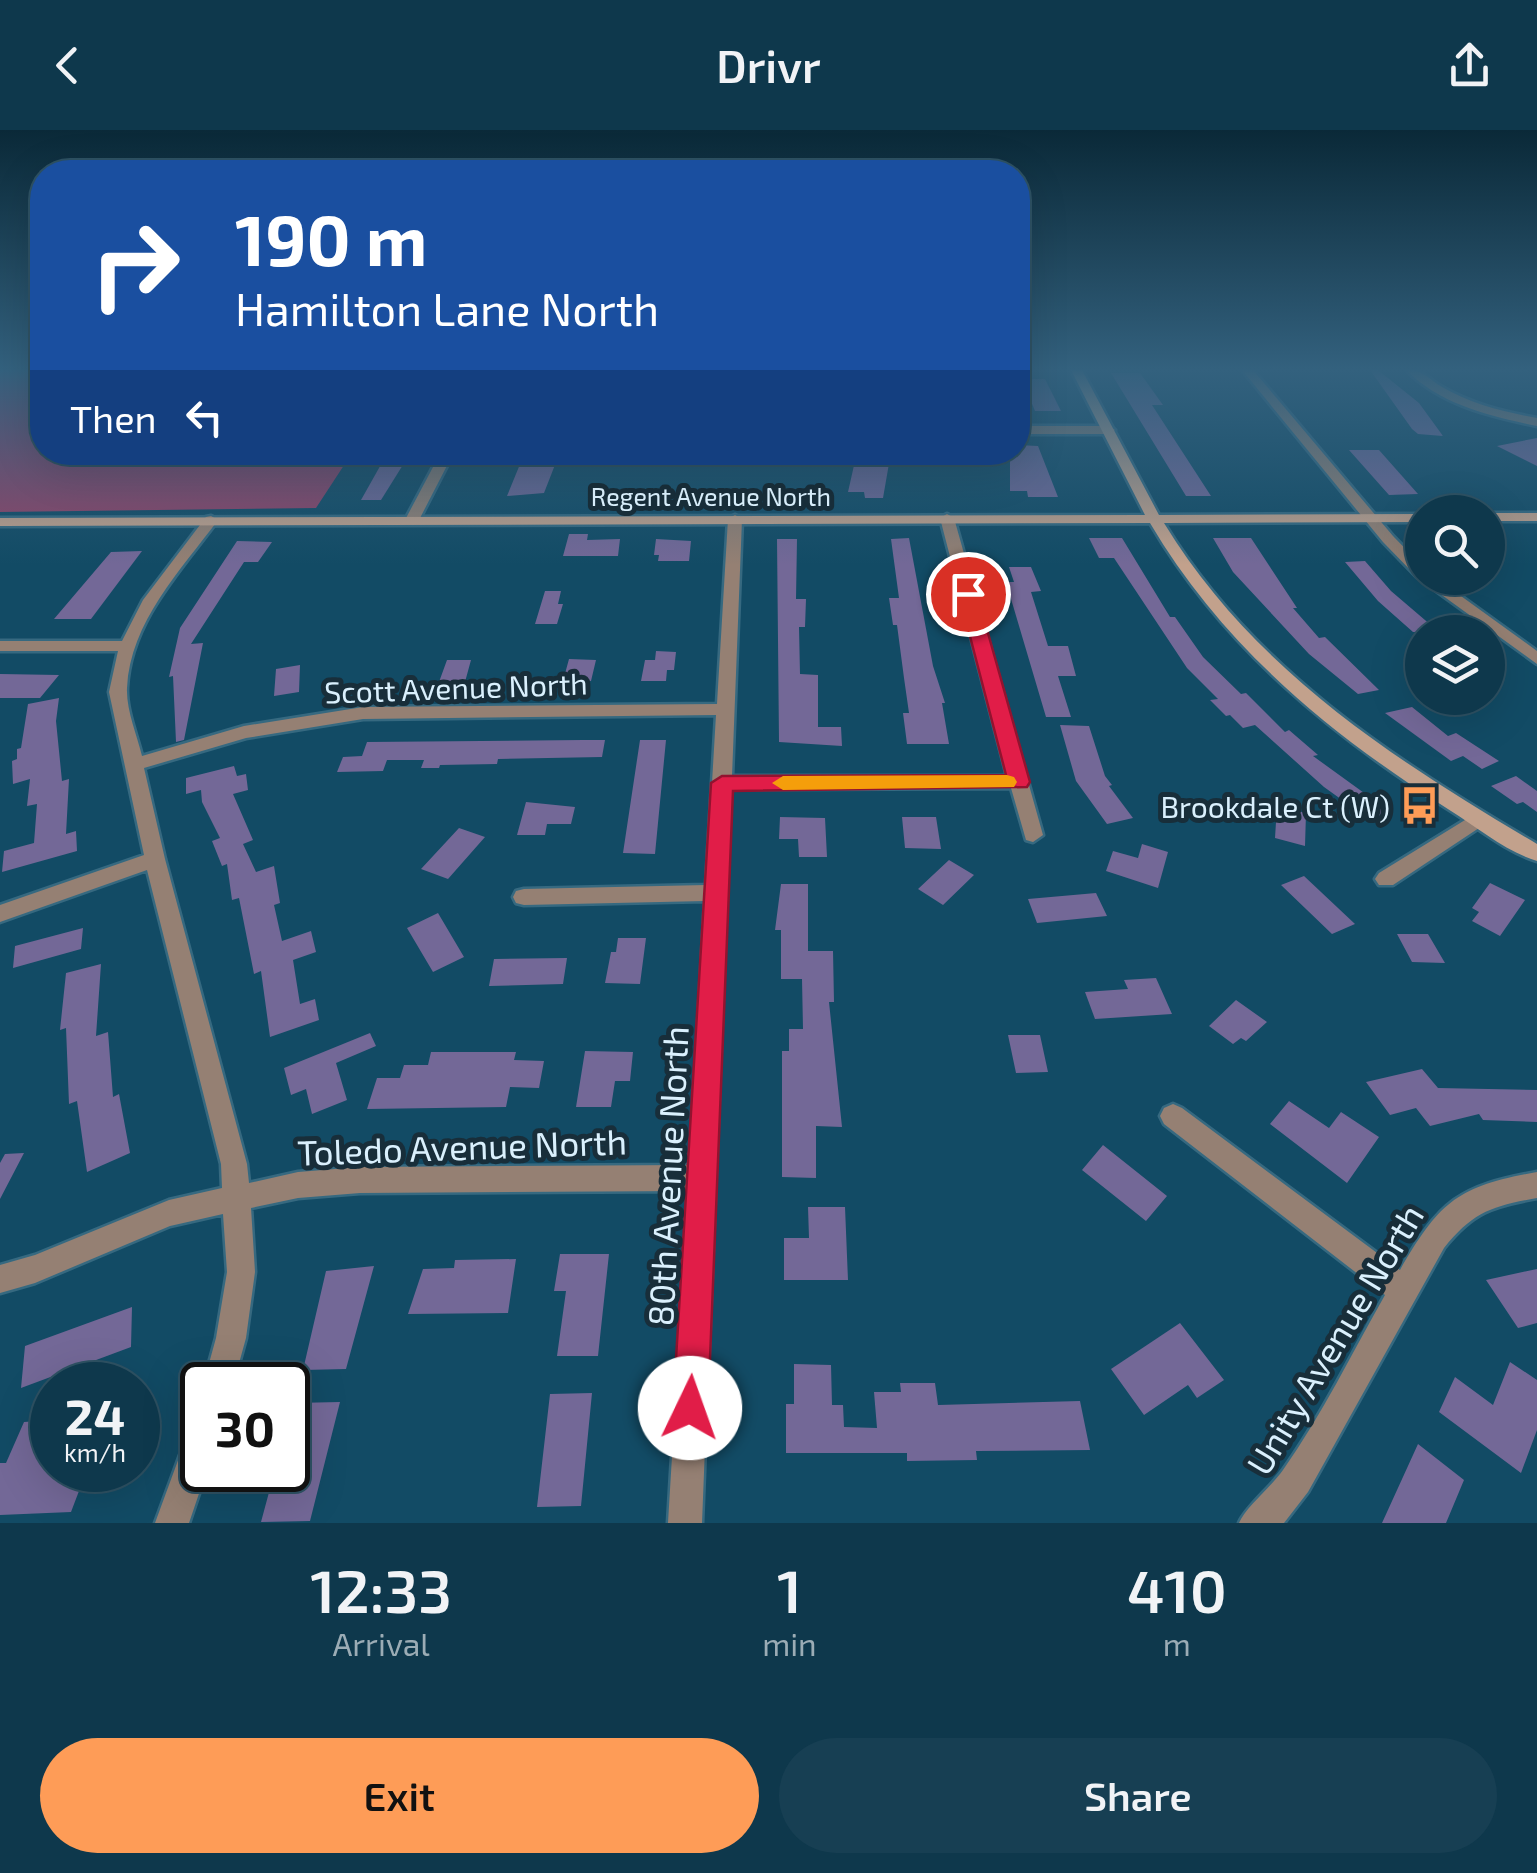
<!DOCTYPE html>
<style>
:root{--surface:#0e384c;--page:#173f53;--text:#f1f3f6;--muted:#9bacb5;--line:#2e5264;--accent:#fe9c57}
body{margin:0;font-family:"Exo 2",sans-serif;background:var(--page);color:var(--text);height:100vh;display:flex;flex-direction:column;font-size:38px;white-space:nowrap}
*{box-sizing:border-box;margin:0}
p{font-size:32px;color:var(--muted)}
.icon{flex:none;width:55px;height:55px;fill:none;stroke:currentColor;stroke-width:2;stroke-linecap:round;stroke-linejoin:round}
.map{position:relative;height:1393px;overflow:hidden}
.panel{display:flex;flex-direction:column;background:var(--surface);flex:1}
.panel>*{flex:none}
.guide{position:absolute;left:30px;top:30px;width:1000px;height:305px;border-radius:40px;box-shadow:0 10px 40px #0002,0 0 0 2px var(--line);background:#1a4fa0;color:#fff;overflow:hidden}
.fabs{position:absolute;left:1405px;top:365px;display:grid;gap:20px}
.fabs a{display:grid;place-items:center;width:100px;height:100px;border-radius:50%;background:var(--surface);box-shadow:0 10px 40px #0002,0 0 0 2px var(--line);font-size:50px}
.speed{position:absolute;left:30px;top:1232px;display:flex;gap:20px;font-size:50px;font-weight:700;text-align:center}
.speed>*{display:grid;place-content:center;width:130px;height:130px;border-radius:50%;background:var(--surface);box-shadow:0 10px 40px #0002,0 0 0 2px var(--line);line-height:1}
.speed small{font-size:25px;font-weight:400}
.speed .limit{border:5px solid #111;border-radius:15px;background:#fff;color:#111}
.pin{position:absolute;display:grid;place-items:center;width:85px;height:85px;color:#fff;margin:-42px;border:5px solid #fff;border-radius:50%;box-shadow:0 2px 10px #0007}
.me{position:absolute;width:110px;margin:-55px;rotate:3deg;stroke-linejoin:round;filter:drop-shadow(0 0 8px #0008)}
.turn{display:flex;align-items:center;gap:35px;height:210px;padding:0 40px;font-size:45px}
.turn .icon{width:130px;height:130px;stroke-width:2.5}
.turn b{display:block;font-size:70px;line-height:85px}
.then{display:flex;align-items:center;height:95px;padding:0 40px;background:#0003;gap:20px;font-size:38px}
.eta{display:flex;justify-content:space-evenly;align-items:center;height:170px;text-align:center}
.eta b{font-size:60px;font-weight:600;line-height:70px}
.cta{display:flex;gap:20px;margin-top:auto;padding:20px 40px}
.cta a{flex:1;height:115px;border-radius:60px;background:var(--accent);color:#111;font-size:40px;font-weight:600;line-height:115px;text-align:center}
.cta a+a{background:var(--page);color:var(--text)}
header{display:flex;justify-content:space-between;align-items:center;height:130px;padding:0 40px;background:var(--surface);font-size:45px;font-weight:600}
.map>svg:first-child{display:block}
.green{fill:#944367}
.building{fill:#736897}
.lines{fill:none;stroke-linecap:round;stroke-linejoin:round}
.street-casing{stroke:#366980;stroke-width:5}
.secondary-casing{stroke:#366980;stroke-width:5}
.street{fill:#958073;fill-rule:evenodd}
.secondary{fill:#c2a18c;fill-rule:evenodd}
.route{fill:#e11d48;stroke:#92132f;stroke-width:2.5}
.slow{fill:#f59e0b}
.labels{text-anchor:middle;dominant-baseline:central;stroke-width:10;stroke-linejoin:round;paint-order:stroke}
.far-street-label{font-size:25px;fill:#daf0fd;stroke:#182e3a}
.street-label{font-size:30px;fill:#daf0fd;stroke:#182e3a}
.poi-label{font-size:30px;fill:#daf0fd;stroke:#182e3a;text-anchor:end}
.near-street-label{font-size:35px;fill:#daf0fd;stroke:#182e3a}
</style>
<header><svg class="icon" aria-label="back" viewBox="0 0 24 24"><path d="M15 5l-7 7 7 7"/></svg>Drivr<svg class="icon" aria-label="share" viewBox="0 0 24 24"><path d="M12 15V3M7 8l5-5 5 5M5 13v7h14v-7"/></svg></header>
<div class="map">
<svg width="1537" height="1393" viewBox="0 0 1537 1393">
<rect width="100%" height="100%" fill="#124b65"/>
<path class="green" d="M0,240H42V322L352,323L316,378L0,382Z"/>
<path class="building" d="M1370,240H1378L1419,273L1443,306L1418,304L1412,299Z
M1111,243H1140L1163,275H1152L1211,366H1186Z
M1022,249H1045L1061,281H1035Z
M1537,308V336L1497,316Z
M1018,315L1038,316L1058,367H1028L1027,361H1010V322H1018Z
M1349,320H1379L1418,364L1389,365Z
M388,322H411L381,370H361Z
M525,322H560L544,363L507,366Z
M857,322H891L883,368H865L864,362H848Z
M569,404H588L587,410L620,409L618,426H563Z
M909,408L933,536L945,573H942L949,614H907L903,583H909L904,548L897,495H893L889,468H899L891,409Z
M1089,408H1122L1170,487H1175L1203,527L1241,564L1246,563L1285,602L1289,600L1318,625L1313,626L1389,681L1370,690L1324,657L1255,595L1243,598L1230,585L1226,586L1210,570L1218,569L1187,538L1114,428H1099Z
M1213,408H1251L1297,478H1293L1319,508L1325,507L1379,560L1358,564L1309,524L1233,442Z
M656,409L691,411L689,431H658L659,425H654Z
M777,409H797L796,469H806L805,497H799L800,544L818,545V597H841L842,616L779,612Z
M237,411L272,412L258,432H244L191,514L203,513L184,610L176,612L173,546L169,547L180,498Z
M142,421L91,489H54L111,422Z
M1365,431L1391,461L1439,502H1413L1378,471L1345,432Z
M1009,437H1031L1041,461L1031,462L1048,516H1068L1076,546H1058L1071,587H1046L1006,452H1014Z
M545,461H561L558,474H563L557,494H535Z
M656,521L676,522L674,540H667L666,551H641L645,530H655Z
M569,529L596,530L591,551H563Z
M447,530H471L465,552H439Z
M300,535L299,562L274,566L276,539Z
M0,544L59,545L40,568H0Z
M59,568L56,591L62,651L69,649L66,704L76,701L77,721L2,742L4,721L34,713L37,674L27,676L30,649L13,654L12,631L17,629V619L21,618L28,574Z
M1412,577L1448,606L1456,603L1499,631L1482,639L1463,626L1451,631L1385,583Z
M1060,595L1089,596L1105,646L1112,655L1109,656L1133,688L1107,694L1076,651Z
M584,610H605L602,627L498,629L497,634L440,635L439,638H421L424,630H387L383,641L337,642L343,627L362,626L367,612Z
M640,610H666L655,724L623,723Z
M234,636L237,646L246,644L248,660L233,664L253,710L243,714L256,742L274,736L280,773L274,775L282,811L311,801L316,822L293,830L300,874L315,869L319,890L270,907L261,841L254,844L239,768L232,770L227,734L222,736L212,711L220,708L202,672L201,660L186,664V648Z
M1516,646L1537,661V682L1523,672L1517,674L1491,656Z
M526,672L575,677L571,694H547L545,705H517Z
M1277,676L1306,683L1305,716L1275,708Z
M780,687L825,688L827,727H799L798,709H779Z
M902,687H936L941,719L905,718Z
M459,698L485,707L448,749L421,739Z
M1142,714L1168,722L1158,758L1106,741L1113,721L1138,728Z
M949,730L974,745L943,775L918,759Z
M1304,746L1355,794L1332,804L1281,755Z
M1490,753L1525,770L1500,806L1472,791L1479,782L1472,778Z
M781,754H808V821H833L834,872H829L842,997L816,996V1048L782,1047V921H789V899H803L802,849H781V800H775Z
M1096,763L1107,786L1037,793L1028,769Z
M438,783L464,827L433,842L407,798Z
M83,798L81,819L13,838L15,816Z
M1397,804H1428L1445,833L1412,832Z
M618,808H646L640,854L605,853L611,822H616Z
M567,828L563,854L489,856L494,829Z
M101,834L96,906L108,902L113,967L119,964L130,1023L87,1042L77,971L69,974L66,898L60,900L66,843Z
M1156,848L1172,884L1095,889L1085,862L1128,859L1124,850Z
M1236,870L1267,892L1246,911L1241,908L1233,914L1209,896Z
M370,903L376,916L336,933L347,970L312,984L306,959L291,965L284,938Z
M1008,905H1040L1048,942L1016,943Z
M585,921L633,922L630,951H615L611,977H576Z
M431,922H516L514,930L544,931L539,958L510,957L506,977L367,979L377,948H400L404,935H428Z
M1422,939L1438,958L1537,960V992L1483,990L1479,984L1430,996L1416,978L1390,985L1366,952Z
M1289,971L1329,998L1341,982L1379,1007L1347,1053L1270,994Z
M1103,1015L1167,1066L1146,1091L1082,1040Z
M24,1023L0,1069V1033L5,1024Z
M808,1077H845L848,1150H784V1108H809Z
M560,1124H609L598,1226H557L566,1161H554Z
M516,1129L508,1183L408,1184L423,1139L454,1138L455,1130Z
M374,1136L346,1239L303,1240L326,1141Z
M1537,1139V1193L1518,1198L1486,1150Z
M132,1177L131,1217L21,1258L25,1216Z
M1180,1193L1224,1250L1197,1268L1188,1255L1144,1285L1111,1239Z
M1510,1232L1537,1250V1300L1521,1343L1439,1282L1455,1247L1493,1275Z
M794,1234L831,1235L832,1275H843L844,1297L877,1298L874,1262H901L900,1253H935L938,1275L1080,1271L1090,1320L976,1321L977,1330L907,1331V1323H786V1274H794Z
M592,1263L581,1376L537,1377L550,1264Z
M340,1272L310,1391L261,1392L275,1340H288V1296L294,1273Z
M52,1290V1340H87L71,1382L0,1385V1333H6L24,1292Z
M1418,1314L1464,1350L1446,1393H1382Z"/>
<g class="lines">
<defs>
<path id="street" d="M1242,240H1253L1393,406L1422,436V448H1436L1537,521V534L1417,447L1383,412Z
M1406,240C1422,239 1429,249 1442,257C1471,274 1504,282 1537,288V296C1490,286 1441,275 1406,240Z
M1018,296H1109L1115,300L1109,304H1018Z
M441,322H454L419,390L407,393L405,390Z
M947,384L954,388L1043,705L1033,712L1026,710L1011,658L731,659L702,1393H668L688,1061L360,1063L298,1068L251,1078L255,1142L246,1208L233,1255H203L216,1208L227,1142L223,1084L170,1096L35,1153L0,1163V1135L35,1125L169,1070L222,1058L221,1034L147,740L0,792V775L144,725L109,562L118,521H0V511H122L143,470L206,387L211,386L218,390C181,440 130,492 127,558C126,580 137,605 142,626L244,596L363,577L717,574L728,389L735,385L742,389L732,646H1007L940,388ZM716,585L706,755L524,759L516,761L513,767L516,773L524,775L705,771L690,1035L360,1037L298,1042L249,1053L247,1034L165,729L144,638L246,608L363,589Z
M1478,682L1485,684L1488,689L1485,694L1393,755H1379L1375,749L1379,743Z
M1173,974L1182,978L1400,1140C1440,1071 1458,1056 1537,1042V1068C1492,1076 1473,1082 1444,1118L1308,1362L1284,1393H1239C1245,1378 1271,1357 1283,1340C1322,1285 1352,1223 1385,1165L1164,994L1160,986L1164,978Z
M202,1290V1340H207L189,1393H155L191,1295Z"/>
<path id="secondary" d="M1071,240H1082L1159,385L1422,384V392L1164,393C1253,539 1393,629 1537,714V731C1507,722 1478,698 1451,681C1331,605 1223,517 1150,393L0,396V388L1145,385Z
M1488,383H1537V391H1488Z"/>
</defs>
<use href="#street" class="street-casing"/>
<use href="#secondary" class="secondary-casing"/>
<use href="#street" class="street"/>
<use href="#secondary" class="secondary"/>
</g>
<linearGradient id="sky" x2="0" y2="1"><stop stop-color="#0a2938"/><stop offset="0.55" stop-color="#33617e"/><stop offset="1" stop-color="#33617e" stop-opacity="0"/></linearGradient>
<rect width="1537" height="435" fill="url(#sky)"/>
<path class="route" d="M968,458L977,464L1030,652L1027,657L733,661L708,1278L703,1291L690,1296L678,1291L673,1278L711,653L722,646L1006,645L959,464Z"/>
<path class="slow" d="M1007,645L1014,647L1017,652L1014,657L783,660L772,653L783,646Z"/>
<defs>
<symbol id="bus-bare" viewBox="-9 -9 18 18"><path d="M-5-6H5V4H4V6H2V4H-2V6H-4V4H-5ZM-3.5-4V0h7V-4ZM-3.5 1.2v1.5H-2V1.2ZM2 1.2v1.5H3.5V1.2Z" fill="#fe9c57" stroke="#182e3a" stroke-width="2.5" paint-order="stroke"/></symbol>
</defs>
<g fill-rule="evenodd">
<use href="#bus-bare" x="1392" y="648" width="55" height="55"/>
</g>
<g class="labels">
<g class="far-street-label">
<text x="711" y="366">Regent Avenue North</text>
</g>
<g class="street-label">
<text transform="translate(456 557) rotate(-2)">Scott Avenue North</text>
</g>
<g class="poi-label">
<text x="1390" y="676">Brookdale Ct (W)</text>
</g>
<g class="near-street-label">
<text transform="translate(462 1016) rotate(-2)">Toledo Avenue North</text>
<text transform="translate(667 1046) rotate(-87)">80th Avenue North</text>
<text transform="translate(1334 1209) rotate(-59)">Unity Avenue North</text>
</g>
</g>
</svg>
<div class="fabs">
<a><svg class="icon" aria-label="search" viewBox="0 0 24 24"><circle cx="10" cy="10" r="6"/><path d="M15 15l6 6"/></svg></a>
<a><svg class="icon" aria-label="layers" viewBox="0 0 24 24"><path d="M12 4l9 5-9 5-9-5zM3 14l9 5 9-5"/></svg></a>
</div>
<div class="speed"><div>24<small>km/h</small></div><div class="limit">30</div></div>
<div class="pin" style="left:968px;top:464px;background:#d93025"><svg class="icon" aria-label="arrive" viewBox="0 0 24 24"><path d="M6 21V4h12l-3 4 3 4H6"/></svg></div>
<svg class="me" style="left:690px;top:1278px" viewBox="-20 -20 40 40"><circle r="19" fill="#fff"/><path d="M0-13L10 11 0 6-10 11z" fill="#e11d48"/></svg>
<div class="guide">
<div class="turn"><svg class="icon" aria-label="right" viewBox="0 0 24 24"><path d="M7 20v-9h11M14 6l5 5-5 5"/></svg><div><b>190 m</b>Hamilton Lane North</div></div>
<div class="then">Then<svg class="icon" aria-label="left" viewBox="0 0 24 24"><path d="M17 20v-9H6M10 6l-5 5 5 5"/></svg></div>
</div>
</div>
<section class="panel">
<div class="eta">
<div><b>12:33</b><p>Arrival</p></div>
<div><b>1</b><p>min</p></div>
<div><b>410</b><p>m</p></div>
</div>
<div class="cta"><a>Exit</a><a>Share</a></div>
</section>
